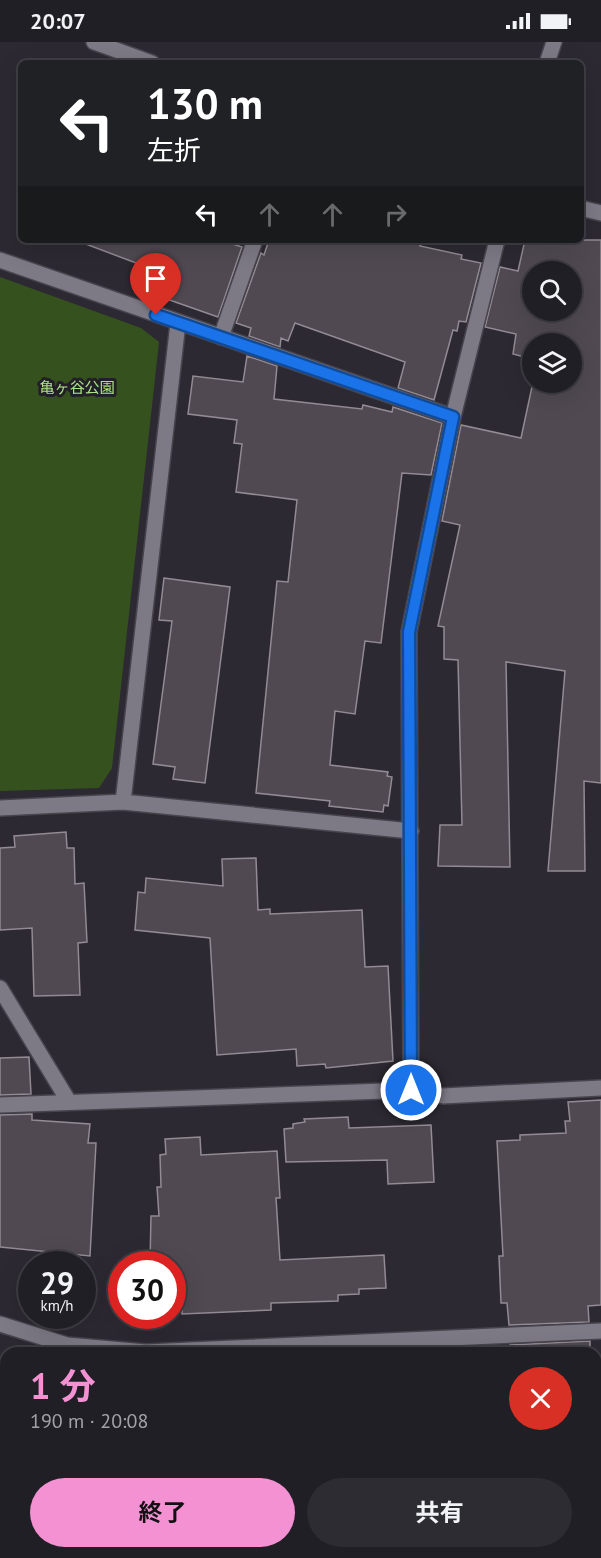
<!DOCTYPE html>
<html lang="ja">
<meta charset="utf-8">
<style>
:root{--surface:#211f26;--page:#2d2c32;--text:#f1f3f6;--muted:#a2a2a7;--line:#3e3d43;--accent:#f491d3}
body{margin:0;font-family:"PT Sans","Noto Sans JP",sans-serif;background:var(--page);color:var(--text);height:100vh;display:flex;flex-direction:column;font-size:22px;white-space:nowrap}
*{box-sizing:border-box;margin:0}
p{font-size:20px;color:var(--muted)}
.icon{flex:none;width:33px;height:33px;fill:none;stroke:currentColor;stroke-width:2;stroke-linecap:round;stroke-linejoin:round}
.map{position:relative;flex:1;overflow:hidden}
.details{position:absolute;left:0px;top:1305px;width:602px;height:212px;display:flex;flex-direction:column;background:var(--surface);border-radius:18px 18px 0 0;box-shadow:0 6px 24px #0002,0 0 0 2px var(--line)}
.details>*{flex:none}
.top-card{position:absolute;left:18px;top:18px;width:566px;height:183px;border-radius:9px;box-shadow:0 6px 24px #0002,0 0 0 2px var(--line);background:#202124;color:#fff;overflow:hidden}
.tools{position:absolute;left:522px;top:219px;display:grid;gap:12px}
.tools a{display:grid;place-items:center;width:60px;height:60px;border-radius:50%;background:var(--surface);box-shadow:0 6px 24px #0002,0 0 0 2px var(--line);font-size:30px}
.speed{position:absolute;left:18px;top:1209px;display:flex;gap:12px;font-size:30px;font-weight:700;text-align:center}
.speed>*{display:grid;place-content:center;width:78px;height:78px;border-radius:50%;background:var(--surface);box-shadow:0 6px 24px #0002,0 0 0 2px var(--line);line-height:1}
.speed small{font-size:15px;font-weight:400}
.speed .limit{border:9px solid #d22;background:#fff;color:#111}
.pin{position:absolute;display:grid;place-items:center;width:51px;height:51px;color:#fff;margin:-62px -26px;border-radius:50% 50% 50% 0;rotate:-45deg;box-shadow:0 0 6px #0007}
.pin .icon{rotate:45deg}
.me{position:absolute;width:66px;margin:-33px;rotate:0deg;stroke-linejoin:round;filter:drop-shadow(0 0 4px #0008)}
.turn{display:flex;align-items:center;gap:21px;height:126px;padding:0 30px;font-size:27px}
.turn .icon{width:78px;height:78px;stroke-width:2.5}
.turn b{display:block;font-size:42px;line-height:51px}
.lanes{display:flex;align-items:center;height:57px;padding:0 30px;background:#0003;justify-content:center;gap:30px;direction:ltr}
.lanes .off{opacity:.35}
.round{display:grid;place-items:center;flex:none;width:63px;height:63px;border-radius:32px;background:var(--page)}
.head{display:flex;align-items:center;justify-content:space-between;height:102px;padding:0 30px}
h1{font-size:36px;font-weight:700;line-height:45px;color:var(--accent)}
.primary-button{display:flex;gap:12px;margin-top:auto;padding:12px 30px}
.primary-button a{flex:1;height:69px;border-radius:36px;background:var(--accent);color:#111;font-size:24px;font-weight:700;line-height:69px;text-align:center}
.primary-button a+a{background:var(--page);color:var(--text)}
.status{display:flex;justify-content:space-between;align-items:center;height:42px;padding:0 30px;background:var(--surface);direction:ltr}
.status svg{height:16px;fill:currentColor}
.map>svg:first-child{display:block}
.green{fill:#35521e}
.building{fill:#504952;stroke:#928a94;stroke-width:1.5;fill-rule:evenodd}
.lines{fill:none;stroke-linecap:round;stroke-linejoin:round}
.minor-casing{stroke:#47444d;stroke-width:18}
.minor{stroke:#7d7985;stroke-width:15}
.route-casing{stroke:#114b97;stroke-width:15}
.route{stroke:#1a73e8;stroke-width:10}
.labels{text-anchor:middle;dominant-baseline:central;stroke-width:6;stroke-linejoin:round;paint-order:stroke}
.park-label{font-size:15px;fill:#abe485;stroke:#221f28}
</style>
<div class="status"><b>20:07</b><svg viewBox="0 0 49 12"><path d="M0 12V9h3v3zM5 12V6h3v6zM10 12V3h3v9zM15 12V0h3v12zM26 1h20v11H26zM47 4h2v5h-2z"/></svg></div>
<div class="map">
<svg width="601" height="1516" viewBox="0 0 601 1516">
<rect width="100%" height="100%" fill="#2c2932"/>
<path class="green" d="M0,235L141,286L159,300L112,726L99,746L0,749Z"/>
<path class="building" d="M83,198H220L242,205L218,275L161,255L168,233L83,201Z
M269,198H422L420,204L462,213L461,217L481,221L466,280L459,279L457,289L453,288L434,358L398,346L405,320L295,281L288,299L281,296L280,305L249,294L251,286L236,281L261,211L264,213Z
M525,198H601V741L584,739L585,829H548L565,629L506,620L510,825L438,824L440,783H462L458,618L444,617V585L438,584L460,483L442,479L461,383L521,396L533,340H572V302H532V317L513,312L516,292L485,285L500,225L518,229ZM532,230H572V268H532Z
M247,314L277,324L274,357L362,367L363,363L392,370L393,365L442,381L431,433L402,431L381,601L365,599L355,672L335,669L330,723L388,730L387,734L392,735L388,764L384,763L383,770L329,764L330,759L256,751L277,539L288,540L297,458L236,450L242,402L234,401L237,378L188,372L193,334L243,340Z
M164,536L230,545L205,741L173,737L175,725L153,722L172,579L159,578Z
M66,790L67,806H74L75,842L84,841L87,900L78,901L80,953L34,954L32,886L0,888V806L15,805L14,794Z
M256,816L258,868L270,867V872L362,868L365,925L388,924L393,1019L326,1026L325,1022L297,1024L296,1007L217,1013L210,896L135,888L138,850L145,851L146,836L223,844L222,817Z
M29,1015L31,1052L0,1053V1016Z
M601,1058V1263L588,1264L589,1280L509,1283L507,1261H501L499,1214H503L497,1099L520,1098V1093L566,1091L565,1079H570L568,1060Z
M32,1072V1078L90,1082L88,1101H96L90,1214L0,1205V1073Z
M348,1075L349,1086L431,1083L434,1140L388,1142L387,1118L286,1120L284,1087L293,1086V1082L305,1080L304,1077Z
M200,1095L201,1113L277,1109L280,1156H276L280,1218L384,1213L386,1246L359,1247V1252L338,1253V1259L271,1261V1268L182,1272V1262L172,1261V1222H150L151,1174H159L157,1145H161L160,1113L166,1112L165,1097Z
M590,1299V1311H511L510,1303Z"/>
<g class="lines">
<defs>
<path id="minor" d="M94,0L152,21
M547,21L554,0
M580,166L601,171
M0,218L453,375
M221,295L255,198
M123,760L178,281
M0,766L123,760L411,789
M0,946L69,1060
M411,1048L409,590L453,375L497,198
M0,1063L411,1048L443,1054L601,1046
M0,1282L67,1303L146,1310L601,1289
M428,1510L429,1516
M494,1510V1516
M108,1516L109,1510"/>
</defs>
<use href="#minor" class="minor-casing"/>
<use href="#minor" class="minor"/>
</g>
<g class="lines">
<defs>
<path id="route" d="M156,273L453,375L409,590L411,1048"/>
</defs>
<use href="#route" class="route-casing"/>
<use href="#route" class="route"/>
</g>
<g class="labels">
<g class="park-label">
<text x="77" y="345">亀ヶ谷公園</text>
</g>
</g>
</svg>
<div class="tools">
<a><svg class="icon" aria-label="search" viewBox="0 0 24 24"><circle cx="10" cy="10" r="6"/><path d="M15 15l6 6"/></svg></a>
<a><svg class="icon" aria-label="layers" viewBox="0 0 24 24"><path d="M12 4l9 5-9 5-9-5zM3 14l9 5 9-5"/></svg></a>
</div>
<div class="speed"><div>29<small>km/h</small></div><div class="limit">30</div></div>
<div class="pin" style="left:156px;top:273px;background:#d93025"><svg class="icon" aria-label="arrive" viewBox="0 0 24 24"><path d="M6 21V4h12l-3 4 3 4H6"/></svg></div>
<svg class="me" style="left:411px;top:1048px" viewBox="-20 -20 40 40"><circle r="17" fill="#1a73e8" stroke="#fff" stroke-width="3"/><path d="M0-11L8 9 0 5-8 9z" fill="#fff"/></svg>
<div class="top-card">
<div class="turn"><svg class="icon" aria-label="left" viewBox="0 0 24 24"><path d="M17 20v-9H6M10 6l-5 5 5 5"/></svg><div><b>130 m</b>左折</div></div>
<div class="lanes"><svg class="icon" aria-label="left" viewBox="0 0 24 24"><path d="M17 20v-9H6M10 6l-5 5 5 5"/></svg><svg class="icon off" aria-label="ahead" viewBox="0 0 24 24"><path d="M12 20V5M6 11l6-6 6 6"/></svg><svg class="icon off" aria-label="ahead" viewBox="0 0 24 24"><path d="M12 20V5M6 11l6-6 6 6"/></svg><svg class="icon off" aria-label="right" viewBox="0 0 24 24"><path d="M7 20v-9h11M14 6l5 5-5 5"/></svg></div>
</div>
<section class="details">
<div class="head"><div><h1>1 分</h1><p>190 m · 20:08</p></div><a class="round" style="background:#d93025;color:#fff"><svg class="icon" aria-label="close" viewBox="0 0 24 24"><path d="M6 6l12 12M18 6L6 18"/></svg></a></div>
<div class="primary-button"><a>終了</a><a>共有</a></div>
</section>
</div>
